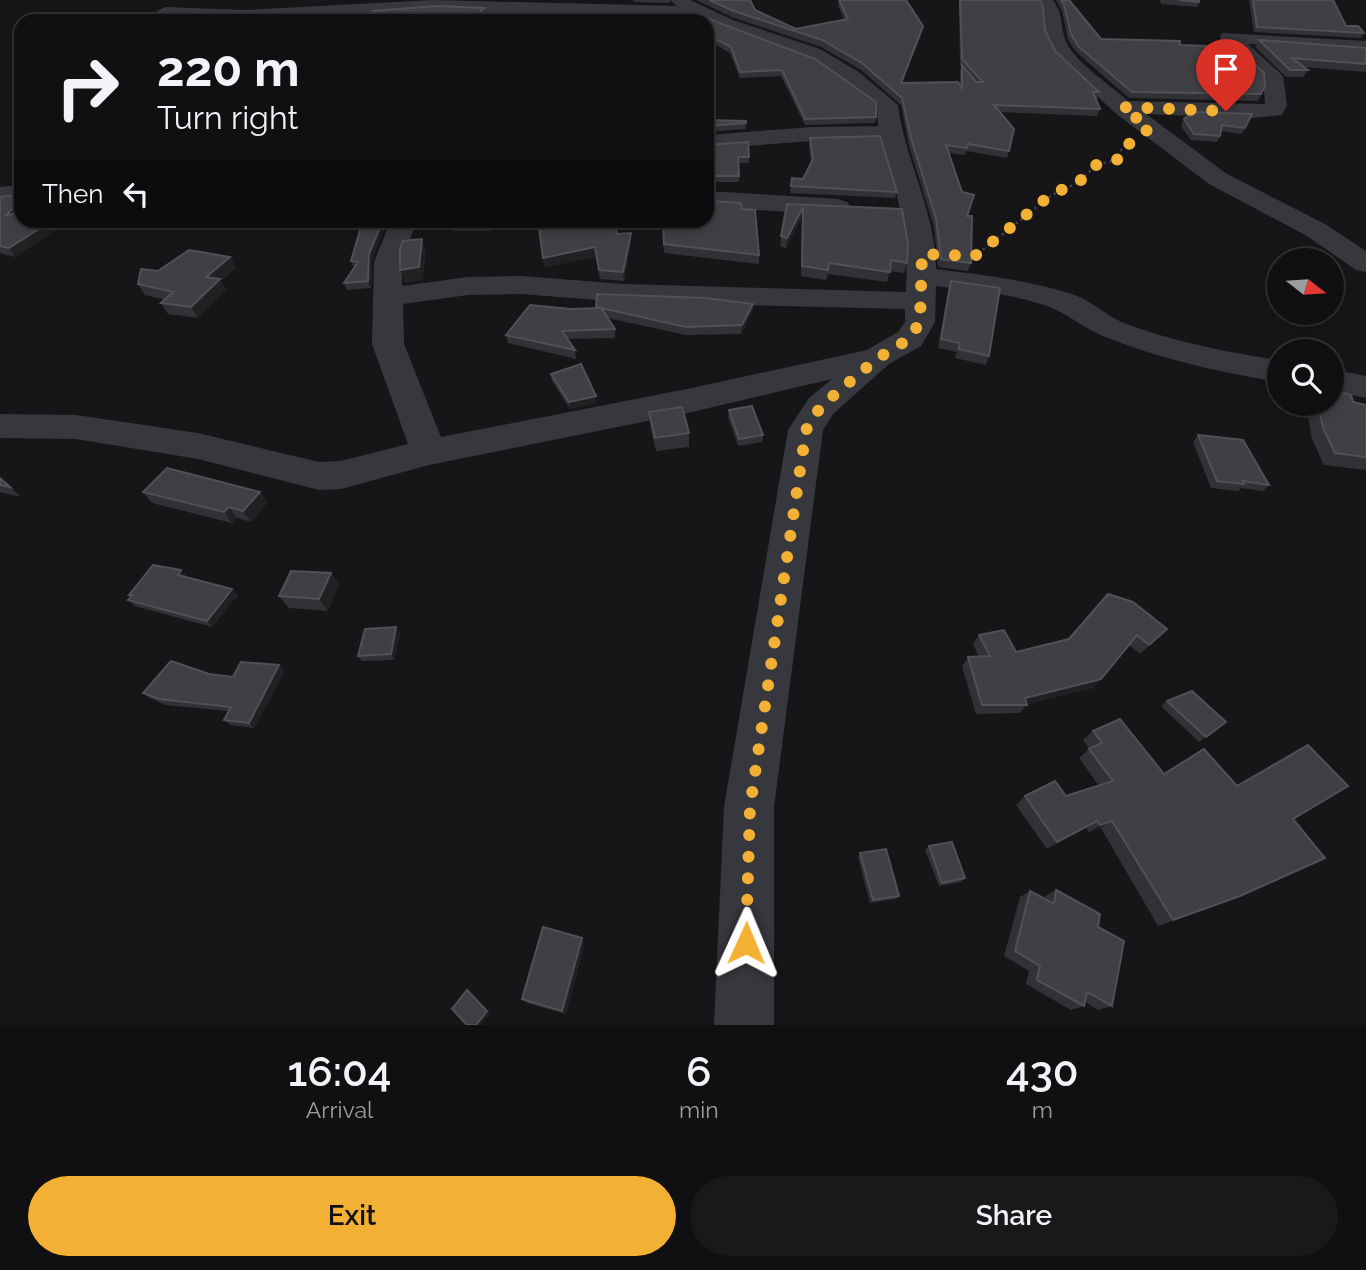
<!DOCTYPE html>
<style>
:root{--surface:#101012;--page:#19191b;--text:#f1f3f6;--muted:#9c9d9f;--line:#303032;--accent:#f2b134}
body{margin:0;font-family:Raleway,sans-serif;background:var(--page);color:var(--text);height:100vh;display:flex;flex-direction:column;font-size:26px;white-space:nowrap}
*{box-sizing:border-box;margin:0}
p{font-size:23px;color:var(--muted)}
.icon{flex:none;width:38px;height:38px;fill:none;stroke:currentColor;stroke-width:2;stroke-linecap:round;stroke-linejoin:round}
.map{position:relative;height:1025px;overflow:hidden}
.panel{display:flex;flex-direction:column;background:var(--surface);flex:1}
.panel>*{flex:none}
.guide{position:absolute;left:14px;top:14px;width:700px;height:214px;border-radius:21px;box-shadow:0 4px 10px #0003,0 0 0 2px var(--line);background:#101012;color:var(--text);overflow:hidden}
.needle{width:46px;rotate:107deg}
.tools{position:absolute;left:1267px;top:248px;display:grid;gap:14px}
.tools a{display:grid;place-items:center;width:77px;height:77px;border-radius:50%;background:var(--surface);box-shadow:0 4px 10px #0003,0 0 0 2px var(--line);font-size:35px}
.pin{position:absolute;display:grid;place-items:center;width:60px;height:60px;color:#fff;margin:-72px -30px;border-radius:50% 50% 50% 0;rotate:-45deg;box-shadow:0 0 7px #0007}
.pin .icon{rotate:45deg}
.me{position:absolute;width:77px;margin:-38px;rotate:1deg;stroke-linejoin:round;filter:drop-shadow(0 0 5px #0008)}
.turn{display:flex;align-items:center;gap:24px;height:147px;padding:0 28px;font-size:32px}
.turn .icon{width:91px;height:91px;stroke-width:2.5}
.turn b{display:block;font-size:49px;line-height:60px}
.then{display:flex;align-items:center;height:66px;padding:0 28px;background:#0003;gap:14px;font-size:26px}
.eta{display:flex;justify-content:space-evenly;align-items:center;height:119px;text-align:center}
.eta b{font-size:42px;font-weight:600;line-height:49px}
.primary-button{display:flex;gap:14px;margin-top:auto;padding:14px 28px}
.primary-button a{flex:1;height:80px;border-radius:42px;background:var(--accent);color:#111;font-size:28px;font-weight:600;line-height:80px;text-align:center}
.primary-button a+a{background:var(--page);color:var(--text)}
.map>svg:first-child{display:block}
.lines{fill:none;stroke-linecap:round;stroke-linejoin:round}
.path{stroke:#3d3f44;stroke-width:2.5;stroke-dasharray:2.5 3.5;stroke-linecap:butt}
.minor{fill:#37383d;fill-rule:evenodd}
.wall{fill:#323236}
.shaded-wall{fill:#212124}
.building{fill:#3f3f44;stroke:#4f5156;stroke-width:2}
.route{stroke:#f2b134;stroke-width:12;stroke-dasharray:0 21.6}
</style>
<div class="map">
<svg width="1366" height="1025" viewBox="0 0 1366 1025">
<rect width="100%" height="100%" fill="#161618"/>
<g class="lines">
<path class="path" d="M967,256H975L1052,195L1079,182L1096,165L1119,159L1121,150L1133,141"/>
<path class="minor" d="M434,0L677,6L670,0H690L733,20L820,49L859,72L898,105C905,161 936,212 936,269C982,275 1028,280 1072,294C1091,300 1105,315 1124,323C1174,342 1226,352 1279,360V382C1219,372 1159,359 1103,336C1081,327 1065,311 1041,304C1007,293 971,291 936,286L935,322L921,346L889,364L833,414L823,430L774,807V1025H714L724,807L788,430L809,398L832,379L692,412L429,465L341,489L319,490L198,459L76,439L0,438V414L76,415L198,433L319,462L341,461L408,444L372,344L374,262L391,220H417L402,262V286L468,277L521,276L624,284L906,292C909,236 898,193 881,140L812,141L707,149V135L812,127L878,126L877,107L816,62L696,17L520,13L502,21H487L485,18L493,12L437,10L246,20L165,17L156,12L165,7L246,10ZM521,294L624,302L905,309V322L898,332L867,350L692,388L441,437L404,344L403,304L468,295Z
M1036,0H1053C1065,16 1059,31 1069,47C1080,65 1111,86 1128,101L1265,104L1263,78L1222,41L1220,37L1222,33L1366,41V53L1248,44L1283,76L1287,105L1282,115L1251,118L1146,114L1227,174L1325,224L1366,251V272L1356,270L1307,236L1209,184L1114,112L1055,56L1045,35L1044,12Z
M21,185V201L0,203V187Z
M707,191L838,199L847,202L851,207L847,212L838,215L707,207Z
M1332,369L1366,376V398L1332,391Z"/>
</g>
<path class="wall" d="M632,0H670V3L635,2Z
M696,0H750L755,10L796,29L844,19L838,6L839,0L923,26L922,33L902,83L960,85V71L961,67L960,65L959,0H1040L1045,30L1055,51L1099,92L1097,99L1100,109L1097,116L1000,112L1009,151L1007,158L966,151L965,155L949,153L967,216L971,263L968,271L938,267L934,227L909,146L901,105L861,70L821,47L734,18Z
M1056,0H1069L1101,39L1180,45L1265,86L1258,101L1129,98L1076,52L1068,40L1062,11Z
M1160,0H1199V2L1197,7L1161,4Z
M1249,0H1333L1346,26L1364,33L1361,38L1254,32Z
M696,14L876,117L875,123L805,125L781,76L740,78L730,53L707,40V21H632Z
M1259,40L1366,48V72L1304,67L1308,70L1303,77H1286L1255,47Z
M1252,114L1242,134L1221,131L1220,136L1217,142L1191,140L1181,126L1184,119Z
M707,120L746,121V129L707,132Z
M810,138L897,192L895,198L790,193L792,178L803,179L811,162L809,144Z
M707,145L749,157V163H738L739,182H711L707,158Z
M0,197L15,257L0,253Z
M787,204L902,209L907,263L904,273L890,271L887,282L828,274L826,280L801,276L802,217L786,248L780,246Z
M742,209L759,255V264L664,253L662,220Z
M452,220H494L490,231H454Z
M631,233V242L624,281L600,279L596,257L544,267L617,234Z
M230,257L236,268L221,281L226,290L198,318L168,314L161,303L165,300L145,295L138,284L158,271Z
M351,261H372L371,288L347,290L344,283L354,268Z
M951,281L989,356L986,365L955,358L957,352L938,348L948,290Z
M597,294L753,304L752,313L741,334L686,335L607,318L615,329V338L568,339L575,350L576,359L508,343L506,335L571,309L596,308Z
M551,374L596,396V403L570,409L552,381Z
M1353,402L1366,405V470L1324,465L1312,439L1306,405L1307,404H1332Z
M729,410L763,435L762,442L738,446L728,417Z
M649,412L689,433V447L656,451L650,425Z
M1198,435L1269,485L1263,491L1241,488L1238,491L1211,488L1193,442Z
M0,477L21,497L0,492Z
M143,492H260L267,503L251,522L237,518L232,523L152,503Z
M331,573L339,585L328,611L289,608L279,596Z
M186,577L232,589L238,595L212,627L135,606L128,600L131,596L129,595Z
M1108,594L1157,638L1140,654L1129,645L1093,688L1027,704L1020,713L976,714L962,666L968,657H979L973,644L979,635L1016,652L1069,639Z
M400,633L394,660L362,661L358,656Z
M285,671L254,728L230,725L224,720L228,711L165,705L150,698L143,693L209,674L233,677Z
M1167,701L1226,722L1199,742L1161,706Z
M1093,731L1164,774L1237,786L1293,819L1240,896L1158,926L1101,828L1089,832L1086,828L1047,849L1016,805L1025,796H1066L1099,786L1079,758L1089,749L1083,740Z
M929,846L965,878L961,882L939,886L925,850Z
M860,853L899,896L896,899L870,903L858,857Z
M1056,890L1098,927L1112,1006L1098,1010L1085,1002L1084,1006L1071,1010L1026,984L1029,971L1004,956L1020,897L1030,891L1045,899V896Z
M582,938L585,943L566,1014L527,1003L522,999Z"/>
<path class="shaded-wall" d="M923,26L922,33L899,89L901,83Z
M21,200V214L6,215Z
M803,207L802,217L786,248L787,238Z
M53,220H72L15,257L9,248Z
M383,220H388L372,261L371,288L368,281L369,254Z
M488,220H494L490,231Z
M631,233V242L624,281L623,272Z
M422,239L426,252L423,280L405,283L400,270Z
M595,247L596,257L544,267L543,258Z
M230,257L236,268L221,281L226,290L198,318L191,307L206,277Z
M753,304L752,313L741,334L742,325Z
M596,396V403L570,409L569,402Z
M260,492L267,503L251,522L243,511Z
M229,507L237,518L232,523L224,512Z
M181,570L187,577L178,575Z
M331,573L339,585L328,611L319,599Z
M232,589L238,595L212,627L207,621Z
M396,627L400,633L394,660L391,654Z
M279,665L285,671L254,728L249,723Z
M1101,679L1093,688L1026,705L1025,698Z
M1097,821L1086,828L1047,849L1057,842Z
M1112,821L1101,828L1089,832L1100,825Z
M582,938L585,943L566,1014L562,1011Z
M467,990L470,992L490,1013L481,1025H476Z"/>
<path class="building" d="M709,0H750L755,10L796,29L848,19L839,0H906L923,26L901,83L958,82L962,88V65L976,82H983L962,59L960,0H1040L1043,7L1045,30L1055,51L1099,92H1093L1100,109L994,105L1014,129L1009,151L968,144L967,148L946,145L962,192L974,195L967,216H972L971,263L941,259L936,219L911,138L902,98L862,63L822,40L734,11Z
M1061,0H1069L1101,39L1180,41V45L1236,47L1264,73L1265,86L1261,94L1132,92L1078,46L1071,34L1064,5Z
M1179,0H1199V2Z
M1253,0H1333L1346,26H1358L1364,33L1257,27Z
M436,6L484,8L481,11L484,16L481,21H283L285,18L372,15L373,11Z
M638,13L696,14L815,59L876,102V117L805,119L782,70L740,72L731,47L707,35V21H686V20L632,21Z
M1259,40L1366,48V64L1292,58L1308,70H1290Z
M1193,112L1252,114L1245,128L1222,125L1220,136L1194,134L1184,119Z
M707,120L746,121V123L707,126Z
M880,136L897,192L791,186L792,178L803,179L813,159L810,138Z
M748,142L749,157H738L739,176H711L707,145Z
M21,194V200L6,215L21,213V220H53L9,248L0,246V197Z
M710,201L741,203L742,209L755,210L759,255L664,244L663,220H707V202Z
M787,204L902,209L908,244L907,263L891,260L890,272L829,263L828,270L802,266L803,207L787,238L781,236Z
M363,220H383L369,254L368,281L344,283L358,262L351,261Z
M538,220H613L617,234L631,233L623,272L599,270L595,247L543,258Z
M422,239L419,267L400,270V249L403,241Z
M189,250L230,257L206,277L220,279L191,307L161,303L173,292L138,284L141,269L158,271Z
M951,281L1000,288L989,356L959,349L960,343L941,339Z
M597,294L706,298L753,304L742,325L686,327L601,308L615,329L562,331L575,350L506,335L530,305L571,309L600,308L596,307Z
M581,364L596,396L569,402L551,374Z
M1332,390L1351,395L1353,402L1366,405V457L1335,453L1323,428L1318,404H1332Z
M752,406L763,435L739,439L729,410Z
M682,407L689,433L655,438L649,412Z
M1198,435L1243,440L1269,485L1243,481L1244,484L1217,481Z
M167,468L260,492L243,511L229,507L224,512L143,492Z
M0,478L10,487L0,485Z
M153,565L181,570L178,575L232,589L207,621L128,600L132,595H129Z
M291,571L331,573L319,599L279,596Z
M1108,594L1133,602L1167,629L1149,645L1137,635L1101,679L1025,698L1027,705H982L968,657L990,656L979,635L1004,630L1016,652L1069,639Z
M396,627L391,654L358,656L365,629Z
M171,661L209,674L233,677L241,662L279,665L249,723L224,720L231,707L159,699L143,693Z
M1192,691L1226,722L1206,737L1167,701Z
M1120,719L1164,774L1204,749L1237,786L1308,745L1348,786L1293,819L1325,858L1240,896L1173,920L1112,821L1100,825L1097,821L1057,842L1025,796L1055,781L1066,796L1113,781L1089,749L1102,743L1093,731Z
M952,842L965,878L942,883L929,846Z
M886,849L899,896L873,900L860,853Z
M1056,890L1100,914L1098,927L1124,941L1112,1006L1087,992L1084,1006L1037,980L1040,966L1015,951L1030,891L1054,904Z
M543,927L582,938L562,1011L522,999Z
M467,990L487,1011L476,1025H467L452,1009Z"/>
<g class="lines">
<path class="route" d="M746,943L750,807L806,430L821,406L878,358L909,339L920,322L922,254L975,256L1052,194L1079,182L1096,165L1119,159L1121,150L1150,128L1122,107L1226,111"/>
</g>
</svg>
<div class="tools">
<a><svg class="needle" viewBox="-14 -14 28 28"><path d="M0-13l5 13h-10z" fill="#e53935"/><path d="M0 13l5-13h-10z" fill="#9c9d9f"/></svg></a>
<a><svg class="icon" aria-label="search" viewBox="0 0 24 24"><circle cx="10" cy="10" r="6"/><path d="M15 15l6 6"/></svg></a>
</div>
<div class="pin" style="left:1226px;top:111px;background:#d93025"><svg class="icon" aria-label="arrive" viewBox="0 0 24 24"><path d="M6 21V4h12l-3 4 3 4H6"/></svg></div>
<svg class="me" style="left:746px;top:943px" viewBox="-20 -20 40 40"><path d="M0-17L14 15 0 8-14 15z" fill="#f2b134" stroke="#fff" stroke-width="4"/></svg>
<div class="guide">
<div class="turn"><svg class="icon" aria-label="right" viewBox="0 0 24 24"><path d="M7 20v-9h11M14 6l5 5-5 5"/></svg><div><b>220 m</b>Turn right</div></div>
<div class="then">Then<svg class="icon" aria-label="left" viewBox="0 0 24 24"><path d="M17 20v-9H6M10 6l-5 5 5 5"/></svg></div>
</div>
</div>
<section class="panel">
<div class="eta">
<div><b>16:04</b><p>Arrival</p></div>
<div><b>6</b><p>min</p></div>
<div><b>430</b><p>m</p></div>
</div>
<div class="primary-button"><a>Exit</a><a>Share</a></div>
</section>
